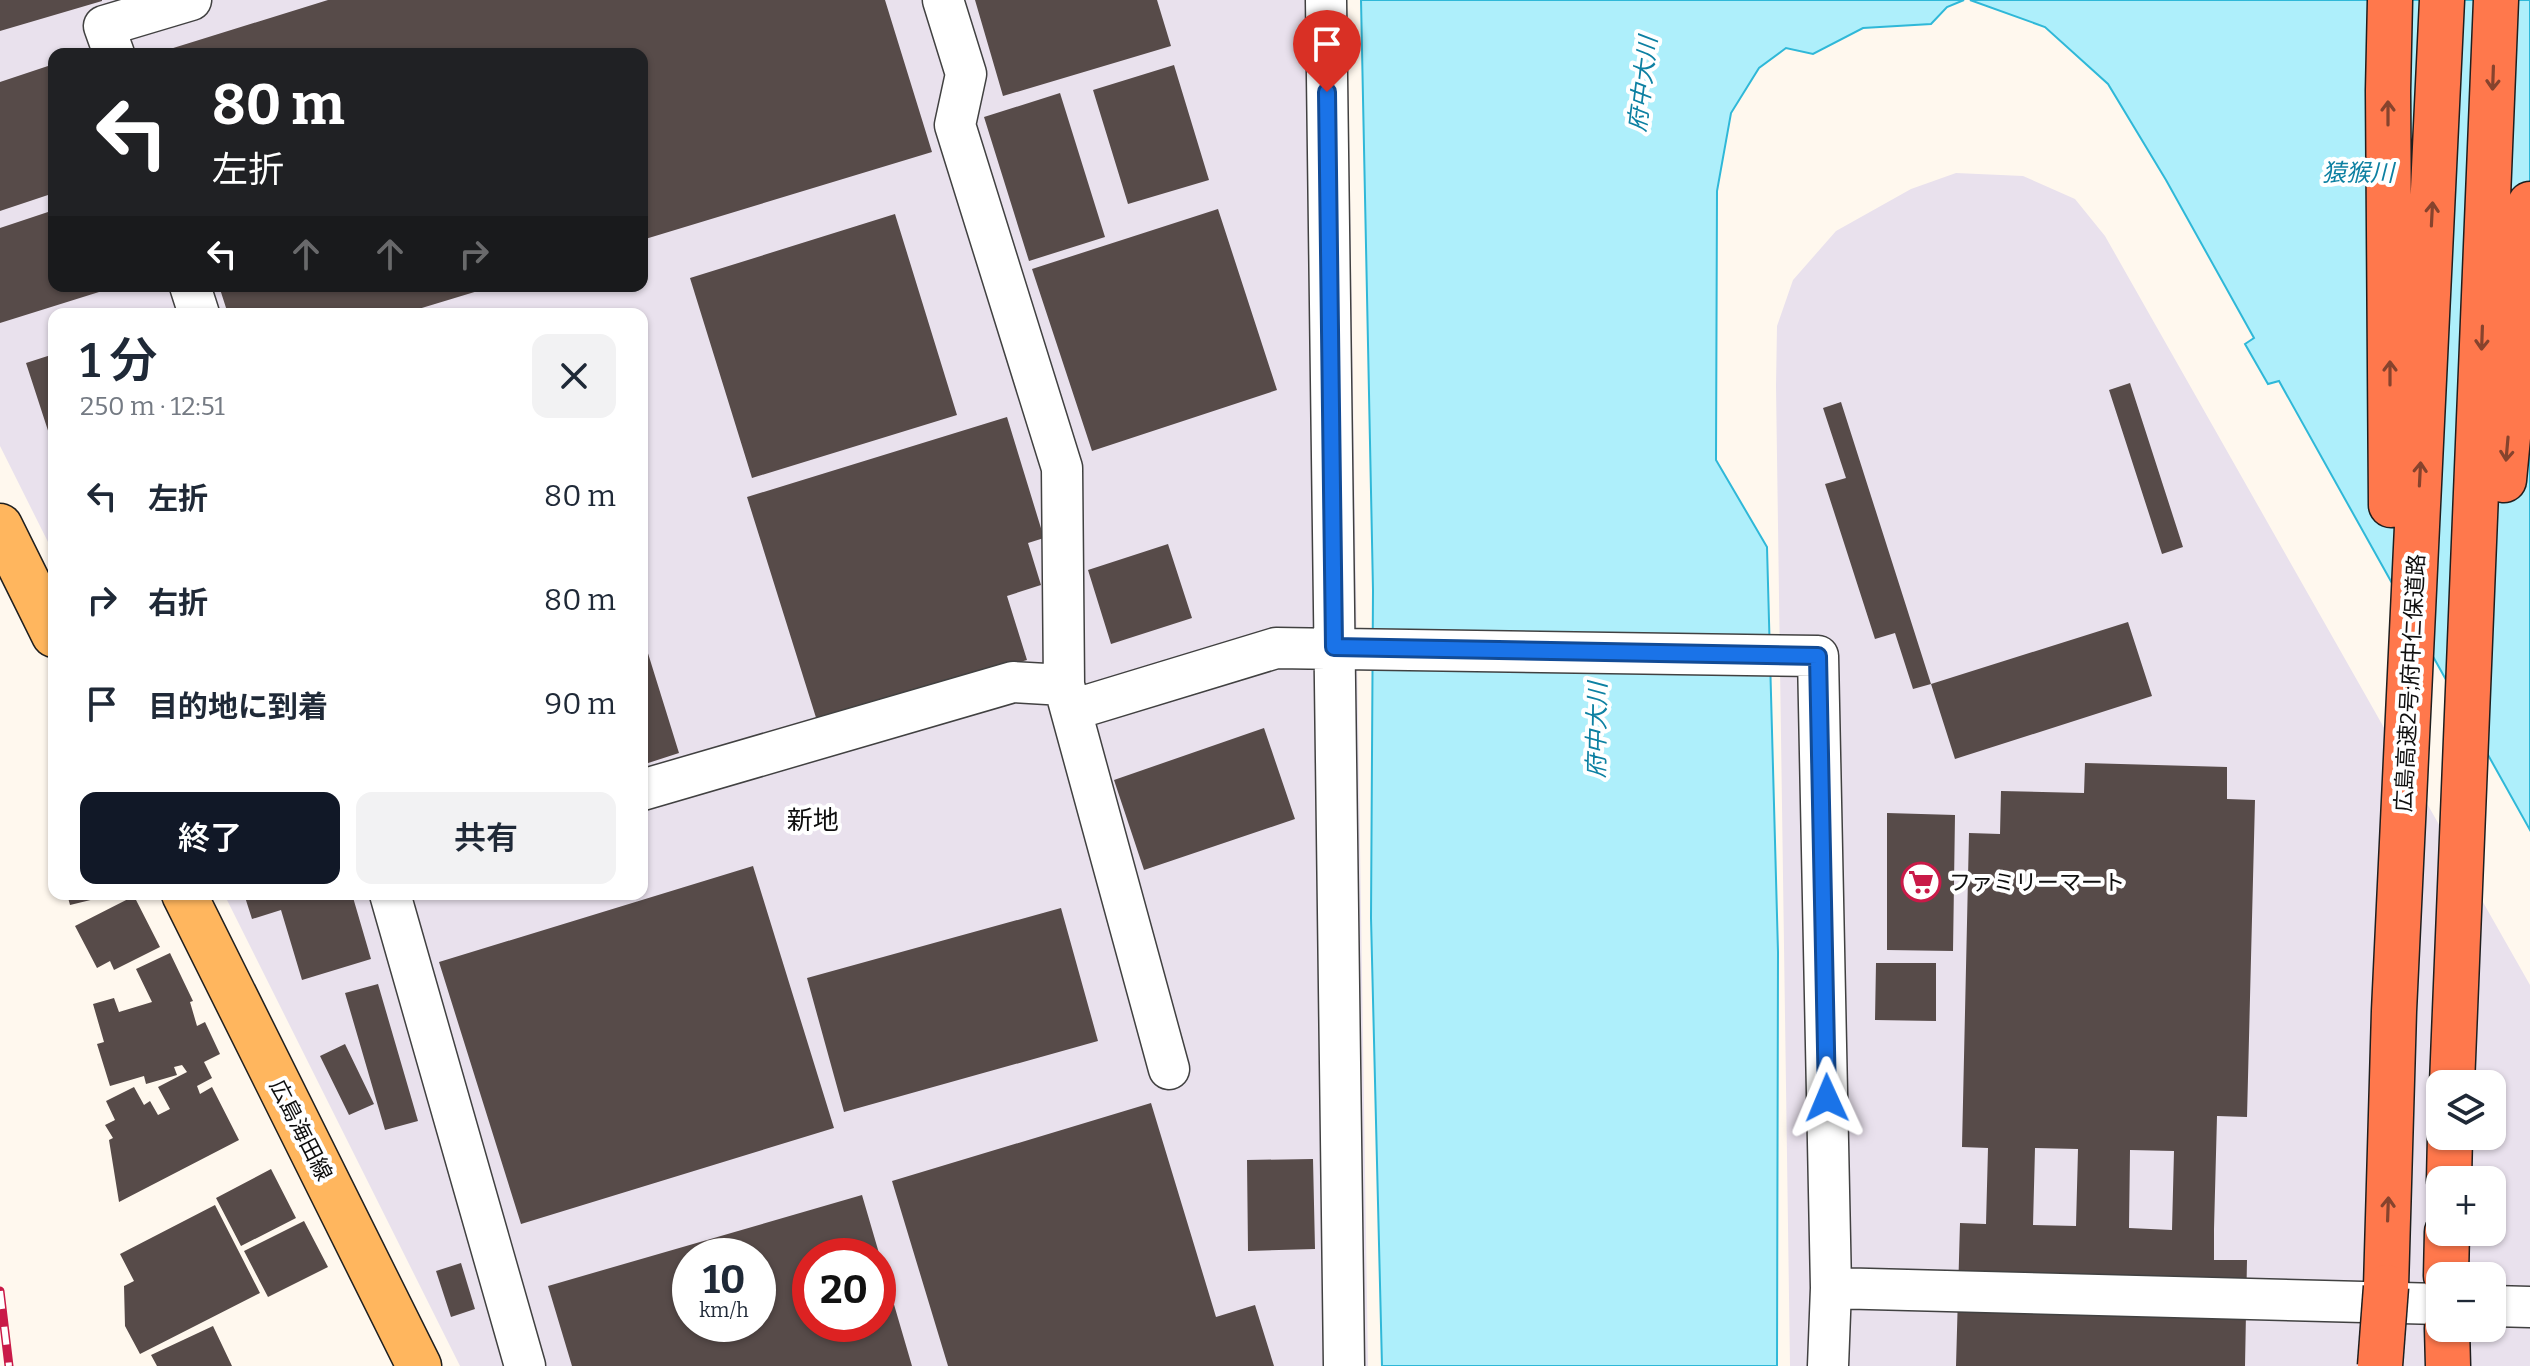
<!DOCTYPE html>
<html lang="ja">
<meta charset="utf-8">
<style>
:root{--surface:#fff;--page:#f2f2f3;--text:#1f2937;--muted:#747a83;--accent:#111827}
body{margin:0;font-family:Bitter,"Noto Sans JP",serif;background:var(--page);color:var(--text);height:100vh;display:flex;flex-direction:column;font-size:30px;white-space:nowrap}
*{box-sizing:border-box;margin:0}
p{font-size:26px;color:var(--muted)}
.icon{flex:none;width:44px;height:44px;fill:none;stroke:currentColor;stroke-width:2;stroke-linecap:round;stroke-linejoin:round}
.map{position:relative;flex:1;overflow:hidden}
.details{position:absolute;left:48px;top:308px;width:600px;height:592px;display:flex;flex-direction:column;background:var(--surface);border-radius:16px;box-shadow:0 2px 6px #0004}
.details>*{flex:none}
.top-card{position:absolute;left:48px;top:48px;width:600px;height:244px;border-radius:16px;box-shadow:0 2px 6px #0004;background:#202124;color:#fff;overflow:hidden}
.controls{position:absolute;left:2426px;top:1070px;display:grid;gap:16px}
.controls a{display:grid;place-items:center;width:80px;height:80px;border-radius:16px;background:var(--surface);box-shadow:0 2px 6px #0004;font-size:40px}
.speed{position:absolute;left:672px;top:1238px;display:flex;gap:16px;font-size:40px;font-weight:700;text-align:center}
.speed>*{display:grid;place-content:center;width:104px;height:104px;border-radius:50%;background:var(--surface);box-shadow:0 2px 6px #0004;line-height:1}
.speed small{font-size:20px;font-weight:400}
.speed .limit{border:12px solid #d22;background:#fff;color:#111}
.pin{position:absolute;display:grid;place-items:center;width:68px;height:68px;color:#fff;margin:-82px -34px;border-radius:50% 50% 50% 0;rotate:-45deg;box-shadow:0 0 8px #0007}
.pin .icon{rotate:45deg}
.me{position:absolute;width:88px;margin:-44px;rotate:359deg;stroke-linejoin:round;filter:drop-shadow(0 0 6px #0008)}
.turn{display:flex;align-items:center;gap:28px;height:168px;padding:0 32px;font-size:36px}
.turn .icon{width:104px;height:104px;stroke-width:2.5}
.turn b{display:block;font-size:56px;line-height:68px}
.lanes{display:flex;align-items:center;height:76px;padding:0 32px;background:#0003;justify-content:center;gap:40px;direction:ltr}
.lanes .off{opacity:.35}
.round{display:grid;place-items:center;flex:none;width:84px;height:84px;border-radius:16px;background:var(--page)}
.overview{display:flex;align-items:center;justify-content:space-between;height:136px;padding:0 32px}
h1{font-size:48px;font-weight:600;line-height:60px}
.cta{display:flex;gap:16px;margin-top:auto;padding:16px 32px}
.cta a{flex:1;height:92px;border-radius:16px;background:var(--accent);color:#fff;font-size:32px;font-weight:600;line-height:92px;text-align:center}
.cta a+a{background:var(--page);color:var(--text)}
ul{padding:0;list-style:none}
li{display:flex;align-items:center;gap:24px;height:104px;padding:0 32px}
li div{flex:1}
li b{display:block;font-size:30px}
li em{font-style:normal}
.map>svg:first-child{display:block}
.industrial{fill:#e9e1ed;fill-rule:evenodd}
.water{fill:#aeeffb;stroke:#2fb8d8;stroke-width:2}
.building{fill:#574b49;fill-rule:evenodd}
.lines{fill:none;stroke-linecap:round;stroke-linejoin:round}
.minor-casing{stroke:#414141;stroke-width:43}
.major-casing{stroke:#1f1f1f;stroke-width:47}
.highway-casing{stroke:#1f1f1f;stroke-width:47}
.minor{stroke:#fff;stroke-width:40}
.major{stroke:#ffb65e;stroke-width:44}
.highway{stroke:#ff784c;stroke-width:44}
.rail-casing{stroke:#c91a48;stroke-width:9}
.rail{stroke:#fff;stroke-width:6;stroke-dasharray:18;stroke-linecap:butt}
.highway-bridge-casing{stroke:#1f1f1f;stroke-width:47;stroke-linecap:butt}
.highway-bridge{stroke:#ff784c;stroke-width:44}
.oneway{stroke:#86432d}
.route-casing{stroke:#114b97;stroke-width:20}
.route{stroke:#1a73e8;stroke-width:14}
.labels{text-anchor:middle;dominant-baseline:central;stroke-width:8;stroke-linejoin:round;paint-order:stroke}
.street-label{font-size:22px;fill:#0e0e0e;stroke:#fff}
.poi-label{font-size:22px;fill:#0e0e0e;stroke:#fff;text-anchor:start}
.water-label{font-size:24px;font-style:italic;fill:#0d80a2;stroke:#fff}
.quarter-label{font-size:26px;fill:#0e0e0e;stroke:#fff}
</style>
<div class="map">
<svg width="2530" height="1366" viewBox="0 0 2530 1366">
<rect width="100%" height="100%" fill="#fff8ee"/>
<path class="industrial" d="M0,0H1347L1368,1366H460L224,894H642V314H54V554L0,446ZM54,54H642V286H54ZM690,1256H758V1324H690ZM810,1256H878V1324H810Z
M1956,173L2023,176L2075,199L2105,236L2530,985V1366H1790L1776,386L1777,326L1793,280L1836,231L1911,189ZM2440,1084H2492V1136H2440ZM2440,1180H2492V1232H2440ZM2440,1276H2492V1328H2440Z"/>
<path class="water" d="M1361,0H1964L1947,7L1931,24L1863,28L1813,54L1786,48L1759,68L1731,113L1717,191L1716,460L1767,547L1778,952L1777,1366H1382L1371,918L1373,590Z
M1970,0H2530V830L2279,381L2268,384L2245,344L2254,338L2166,180L2108,84L2045,27Z"/>
<path class="building" d="M0,0H102V1L0,31Z
M328,0H885L932,152L642,240V54H154Z
M975,0H1157L1171,46L1003,96Z
M54,64V193L0,211V82Z
M1174,65L1209,180L1128,204L1093,90Z
M1060,93L1105,237L1029,261L984,117Z
M1218,209L1277,390L1092,451L1032,269Z
M54,210V286L115,287L0,323V228Z
M895,214L957,415L752,478L690,278Z
M219,286H491V287L402,314H228Z
M54,354V446H53L26,363Z
M2130,383L2183,547L2162,554L2109,390Z
M1841,402L1931,684L2128,622L2152,696L1955,759L1931,684L1913,689L1895,633L1875,639L1825,484L1846,478L1823,408Z
M1007,417L1044,538L1028,543L1041,585L1007,596L1027,660L818,724L747,497Z
M642,507L648,525L642,527Z
M1168,544L1192,618L1111,644L1088,570Z
M642,634L679,753L642,765Z
M1264,728L1295,819L1144,870L1114,780Z
M2085,763L2227,767V799L2255,800L2247,1117L2217,1116L2214,1229V1260H2247L2245,1366H1956L1960,1223L1986,1224L1988,1148L1962,1147L1969,833L2000,834L2001,791L2084,793ZM2035,1148L2078,1149L2076,1226L2033,1225ZM2130,1150L2174,1151L2172,1230L2129,1228Z
M1887,813L1955,815L1953,951L1887,950Z
M753,866L834,1128L521,1224L439,962Z
M67,894H102L103,897L70,905Z
M244,894H352L371,959L302,980L281,910L252,919Z
M134,896L160,947L114,970L110,961L97,968L75,926Z
M1061,908L1098,1041L844,1112L807,978Z
M170,953L193,1001L190,1002L197,1026L205,1022L220,1054L204,1062L212,1078L197,1086L200,1094L212,1087L239,1140L119,1202L109,1140L113,1138L105,1125L115,1120L106,1101L134,1087L144,1105L150,1101L158,1115L170,1109L158,1087L187,1072L182,1065L174,1067L177,1075L146,1084L144,1076L110,1086L97,1044L104,1042L93,1004L114,998L119,1012L152,1002L136,969Z
M1876,963H1936V1021L1875,1020Z
M378,984L418,1121L385,1130L345,993Z
M345,1044L374,1104L349,1115L320,1056Z
M1151,1103L1216,1317L1255,1305L1274,1366H948L892,1181Z
M1313,1159L1315,1249L1248,1251L1247,1160Z
M271,1169L296,1218L241,1246L216,1198Z
M862,1195L912,1366H572L548,1286ZM690,1256H758V1324H690ZM810,1256H878V1324H810Z
M215,1205L260,1293L140,1354L125,1326L124,1286L134,1281L120,1254Z
M304,1221L328,1267L268,1297L244,1251Z
M461,1263L475,1309L451,1317L436,1271Z
M213,1326L232,1366H157L151,1355Z"/>
<g class="lines">
<defs>
<path id="minor" d="M943,0L966,74L955,125L1062,468L1064,685L1169,1069
M1326,0L1344,1366
M114,54L104,26L191,0
M190,286L199,314
M1072,710L1276,648L1818,656L1831,1288L1828,1366
M642,790L1013,682L1064,685
M390,894L525,1366
M1831,1288L2440,1304
M2492,1306L2530,1307"/>
<path id="major" d="M0,526L54,635
M184,894L419,1366"/>
<path id="highway" d="M2390,0L2388,91L2391,505
M2504,480L2530,204
M2452,1084L2496,0
M2449,1180L2450,1136
M2446,1276L2447,1232
M2386,1287L2394,1011L2442,0
M2447,1328L2448,1366"/>
</defs>
<use href="#minor" class="minor-casing"/>
<use href="#major" class="major-casing"/>
<use href="#highway" class="highway-casing"/>
<use href="#minor" class="minor"/>
<use href="#major" class="major"/>
<use href="#highway" class="highway"/>
<defs>
<path id="rail" d="M0,1291L9,1366"/>
</defs>
<use href="#rail" class="rail-casing"/>
<use href="#rail" class="rail"/>
<defs>
<path id="highway-bridge" d="M2380,1366L2386,1287"/>
</defs>
<use href="#highway-bridge" class="highway-bridge-casing"/>
<use href="#highway-bridge" class="highway-bridge"/>
</g>
<defs><path id="oneway-shaft" d="M-6 0H5M1.5-3L5.5 0L1.5 3" fill="none" stroke-width="1.6" stroke-linecap="round" stroke-linejoin="round" transform="scale(2)"/></defs>
<g class="oneway">
<use href="#oneway-shaft" transform="translate(2493 78) rotate(92)"/>
<use href="#oneway-shaft" transform="translate(2388 113) rotate(-90)"/>
<use href="#oneway-shaft" transform="translate(2432 214) rotate(-87)"/>
<use href="#oneway-shaft" transform="translate(2482 338) rotate(92)"/>
<use href="#oneway-shaft" transform="translate(2390 373) rotate(-90)"/>
<use href="#oneway-shaft" transform="translate(2507 449) rotate(95)"/>
<use href="#oneway-shaft" transform="translate(2420 474) rotate(-87)"/>
<use href="#oneway-shaft" transform="translate(2388 1209) rotate(-88)"/>
</g>
<g class="lines">
<defs>
<path id="route" d="M1327,92L1334,647L1818,656L1827,1098"/>
</defs>
<use href="#route" class="route-casing"/>
<use href="#route" class="route"/>
</g>
<defs>
<symbol id="supermarket-ring" viewBox="-11 -11 22 22"><circle r="9.5" fill="#fff" stroke="#c91a48" stroke-width="1.5"/><path d="M-6-5.5h2.5l.6 2H6L4.5 2H-2.5L-4.4-4H-6ZM-1.5 3.2a1.3 1.3 0 1 0 .1 0ZM3 3.2a1.3 1.3 0 1 0 .1 0Z" fill="#c91a48"/></symbol>
</defs>
<g fill-rule="evenodd">
<use href="#supermarket-ring" x="1899" y="860" width="44" height="44"/>
</g>
<g class="labels">
<g class="street-label">
<text transform="translate(2410 683) rotate(-87)">広島高速2号;府中仁保道路</text>
<text transform="translate(301 1130) rotate(63)">広島海田線</text>
</g>
<g class="poi-label">
<text x="1949" y="882">ファミリーマート</text>
</g>
<g class="water-label">
<text transform="translate(1643 84) rotate(-83)">府中大川</text>
<text x="2358" y="173">猿猴川</text>
<text transform="translate(1597 730) rotate(-89)">府中大川</text>
</g>
<g class="quarter-label">
<text x="813" y="820">新地</text>
</g>
</g>
</svg>
<div class="controls">
<a><svg class="icon" aria-label="layers" viewBox="0 0 24 24"><path d="M12 4l9 5-9 5-9-5zM3 14l9 5 9-5"/></svg></a>
<a>+</a>
<a>−</a>
</div>
<div class="speed"><div>10<small>km/h</small></div><div class="limit">20</div></div>
<div class="pin" style="left:1327px;top:92px;background:#d93025"><svg class="icon" aria-label="arrive" viewBox="0 0 24 24"><path d="M6 21V4h12l-3 4 3 4H6"/></svg></div>
<svg class="me" style="left:1827px;top:1098px" viewBox="-20 -20 40 40"><path d="M0-17L14 15 0 8-14 15z" fill="#1a73e8" stroke="#fff" stroke-width="4"/></svg>
<div class="top-card">
<div class="turn"><svg class="icon" aria-label="left" viewBox="0 0 24 24"><path d="M17 20v-9H6M10 6l-5 5 5 5"/></svg><div><b>80 m</b>左折</div></div>
<div class="lanes"><svg class="icon" aria-label="left" viewBox="0 0 24 24"><path d="M17 20v-9H6M10 6l-5 5 5 5"/></svg><svg class="icon off" aria-label="ahead" viewBox="0 0 24 24"><path d="M12 20V5M6 11l6-6 6 6"/></svg><svg class="icon off" aria-label="ahead" viewBox="0 0 24 24"><path d="M12 20V5M6 11l6-6 6 6"/></svg><svg class="icon off" aria-label="right" viewBox="0 0 24 24"><path d="M7 20v-9h11M14 6l5 5-5 5"/></svg></div>
</div>
<section class="details">
<div class="overview"><div><h1>1 分</h1><p>250 m · 12:51</p></div><a class="round"><svg class="icon" aria-label="close" viewBox="0 0 24 24"><path d="M6 6l12 12M18 6L6 18"/></svg></a></div>
<ul>
<li><svg class="icon" aria-label="left" viewBox="0 0 24 24"><path d="M17 20v-9H6M10 6l-5 5 5 5"/></svg><div><b>左折</b></div><em>80 m</em></li>
<li><svg class="icon" aria-label="right" viewBox="0 0 24 24"><path d="M7 20v-9h11M14 6l5 5-5 5"/></svg><div><b>右折</b></div><em>80 m</em></li>
<li><svg class="icon" aria-label="arrive" viewBox="0 0 24 24"><path d="M6 21V4h12l-3 4 3 4H6"/></svg><div><b>目的地に到着</b></div><em>90 m</em></li>
</ul>
<div class="cta"><a>終了</a><a>共有</a></div>
</section>
</div>
